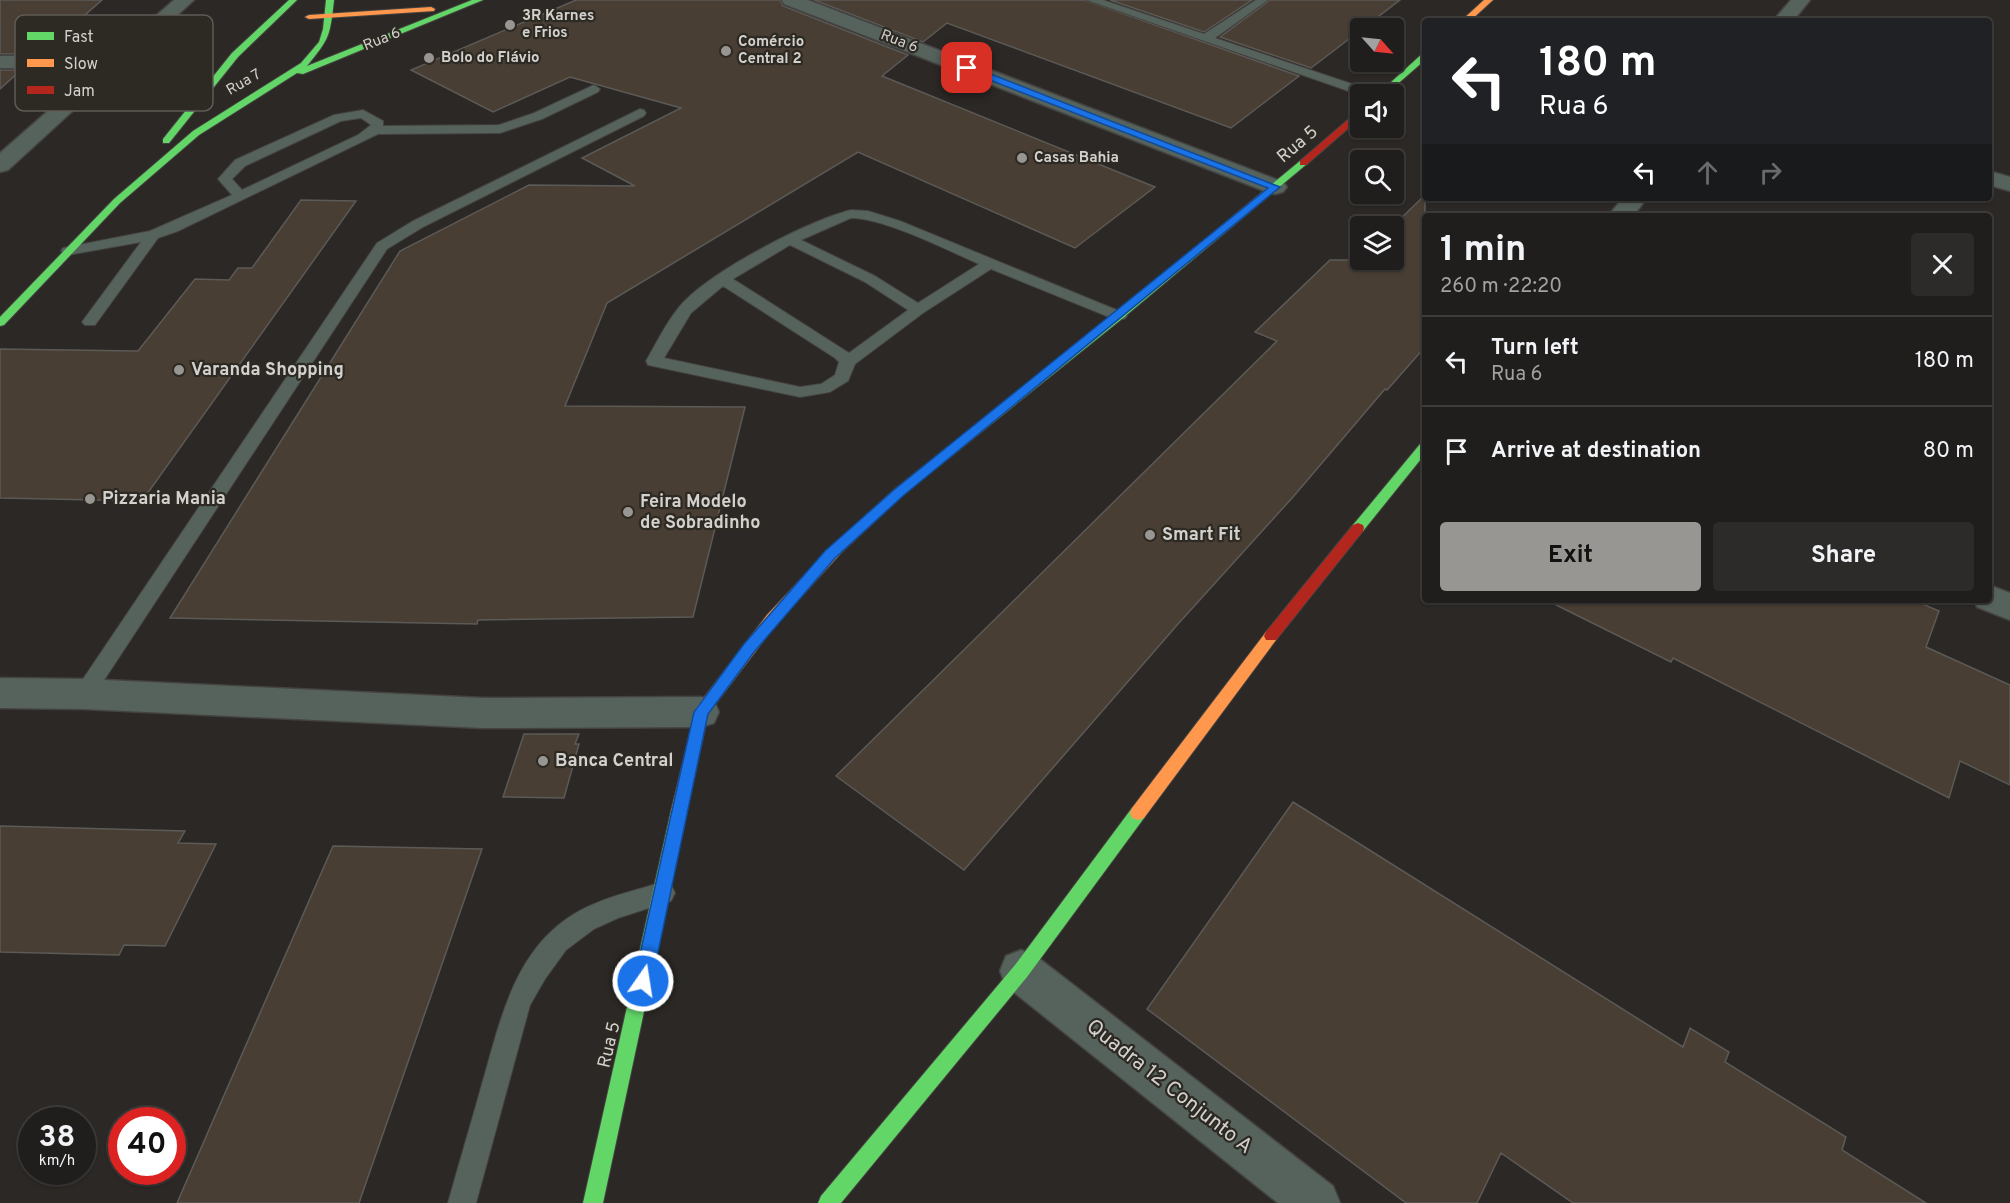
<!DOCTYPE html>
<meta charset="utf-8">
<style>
:root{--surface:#201e1c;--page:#2d2b29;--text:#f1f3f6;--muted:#a2a2a3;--line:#3d3c3b;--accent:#989692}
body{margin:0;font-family:Overpass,sans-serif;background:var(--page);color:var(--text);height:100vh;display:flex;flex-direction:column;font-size:22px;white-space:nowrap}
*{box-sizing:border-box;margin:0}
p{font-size:20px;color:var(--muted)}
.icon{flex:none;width:33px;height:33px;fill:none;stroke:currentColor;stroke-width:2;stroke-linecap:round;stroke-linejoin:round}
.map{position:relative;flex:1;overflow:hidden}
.details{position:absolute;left:1422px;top:213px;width:570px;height:390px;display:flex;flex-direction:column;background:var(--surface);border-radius:6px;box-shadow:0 2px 4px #0004,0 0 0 2px var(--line)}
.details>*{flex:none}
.top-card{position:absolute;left:1422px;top:18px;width:570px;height:183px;border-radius:6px;box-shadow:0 2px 4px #0004,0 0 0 2px var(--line);background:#202124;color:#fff;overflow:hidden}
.needle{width:39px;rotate:117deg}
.controls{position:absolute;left:1350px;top:18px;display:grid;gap:12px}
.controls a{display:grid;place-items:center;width:54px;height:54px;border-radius:6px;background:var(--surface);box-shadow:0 2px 4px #0004,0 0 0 2px var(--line);font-size:30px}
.speed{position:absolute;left:18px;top:1107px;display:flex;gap:12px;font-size:30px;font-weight:700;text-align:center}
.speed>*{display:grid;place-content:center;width:78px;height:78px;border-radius:50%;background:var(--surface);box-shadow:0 2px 4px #0004,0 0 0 2px var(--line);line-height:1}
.speed small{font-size:15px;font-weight:400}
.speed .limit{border:9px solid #d22;background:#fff;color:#111}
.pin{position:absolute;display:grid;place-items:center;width:51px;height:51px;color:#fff;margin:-26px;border-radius:12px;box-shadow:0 3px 9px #0006}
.me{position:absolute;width:66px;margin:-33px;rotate:13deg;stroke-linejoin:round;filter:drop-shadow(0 0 4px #0008)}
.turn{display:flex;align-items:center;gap:21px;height:126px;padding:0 18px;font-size:27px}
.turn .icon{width:78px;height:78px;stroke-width:2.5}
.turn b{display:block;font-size:42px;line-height:51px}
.lanes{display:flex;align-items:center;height:57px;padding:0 18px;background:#0003;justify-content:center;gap:30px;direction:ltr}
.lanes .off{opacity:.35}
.round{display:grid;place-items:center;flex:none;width:63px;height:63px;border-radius:6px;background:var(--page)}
.summary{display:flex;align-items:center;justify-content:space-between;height:102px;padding:0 18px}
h1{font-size:36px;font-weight:700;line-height:45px}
.action{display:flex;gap:12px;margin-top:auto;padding:12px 18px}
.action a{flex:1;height:69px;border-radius:6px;background:var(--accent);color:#111;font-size:24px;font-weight:700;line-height:69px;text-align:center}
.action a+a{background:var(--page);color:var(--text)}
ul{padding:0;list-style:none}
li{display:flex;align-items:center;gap:18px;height:90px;padding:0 18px;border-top:2px solid var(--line)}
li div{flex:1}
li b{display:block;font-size:22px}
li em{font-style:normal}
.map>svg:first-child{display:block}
.building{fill:#493e33;stroke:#5c5a57;stroke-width:1.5}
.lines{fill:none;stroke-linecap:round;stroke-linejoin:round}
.lane-casing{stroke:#454341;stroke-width:2}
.street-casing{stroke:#454341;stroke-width:3}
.fast-casing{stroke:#454341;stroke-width:2}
.slow-casing{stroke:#454341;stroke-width:2}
.jam-casing{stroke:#454341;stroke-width:2}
.lane{fill:#56635d;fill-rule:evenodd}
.street{fill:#56635d;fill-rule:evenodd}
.fast{fill:#63d668;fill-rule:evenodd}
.slow{fill:#ff974d;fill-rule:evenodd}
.jam{fill:#b3261e;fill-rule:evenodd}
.route{fill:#1a73e8;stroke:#114b97;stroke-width:1.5}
.poi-dot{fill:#989692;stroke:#2d2923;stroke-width:2}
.labels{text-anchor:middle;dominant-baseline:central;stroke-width:4.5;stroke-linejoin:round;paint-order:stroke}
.far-poi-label{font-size:15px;font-weight:bold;fill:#d3d1cd;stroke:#2d2923;text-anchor:start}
.far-street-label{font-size:15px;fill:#d3d1cd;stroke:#2d2923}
.street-label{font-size:18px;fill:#d3d1cd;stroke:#2d2923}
.poi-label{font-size:18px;font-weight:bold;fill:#d3d1cd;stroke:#2d2923;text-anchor:start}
.near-street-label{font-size:21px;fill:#d3d1cd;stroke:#2d2923}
.key{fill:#2d2923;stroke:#5f5b56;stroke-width:1.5}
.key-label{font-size:16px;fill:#d3d1cd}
</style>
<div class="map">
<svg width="2010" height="1203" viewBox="0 0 2010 1203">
<rect width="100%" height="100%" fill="#2b2825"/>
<path class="building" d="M0,0H102L40,54H0Z
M576,0H780L783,6L908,55L882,76L1155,187L1075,248L858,152L607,303L565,406L745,407L693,617L478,620L477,624L170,618L400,251L529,185L635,186L582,158L681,108L570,77L493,112L411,70Z
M814,0H1085L1299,76L1231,128L947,23L923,42Z
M1110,0H1252L1204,32Z
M1270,0H1400L1311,68L1220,37Z
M0,70H21L0,89Z
M1425,195V347L1387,390L1385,389L1293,497L1178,624L964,870L836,776L1277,341L1255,332L1330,260H1394L1393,226Z
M301,200L356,201L142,501L0,498V349L138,351L195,279L229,280L238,268H252Z
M1546,600H1913L1939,611L1926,647L2010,685V785L1960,761L1949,798L1673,658L1671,662Z
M524,734H579L575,744H579L564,798L503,797Z
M1293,802L1683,1047L1690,1028L1729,1052L1725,1062L1846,1137L1842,1150L1926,1203H1573L1501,1153L1477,1203H1406L1147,1009Z
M0,826L185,831L178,843L216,844L165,946L124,945L119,955L0,952Z
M333,846L482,849L359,1203H177Z"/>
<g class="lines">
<defs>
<path id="lane" d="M1087,0H1103L1204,34L1256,0H1268L1215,38L1373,91L1375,94L1360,95Z
M594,85L600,89L598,92L542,119L500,133L378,134L178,231L158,238L95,325H85L82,322L141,242L68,255L61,251L63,248L150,231L232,195L218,179L235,160L334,115L363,110L383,121V126L499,125L534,113ZM361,118L371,125L358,135L242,190L232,179L245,166L341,121Z
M640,109L644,110L646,113L644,116L423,227L387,249L91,700L84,703L77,700L74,694L77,688L377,243L413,221Z
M851,210L868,211L900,221L1124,313L1127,316L1124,319H1114L991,269L923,313L855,364L848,381L830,392L800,397L648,365L646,361C657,342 666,323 680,306C709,272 807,221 851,210ZM851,218C884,218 947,250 979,264L918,303L875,276L801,240ZM790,245L865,282L908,310L849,353L733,279ZM723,286L835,358L839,362L835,375L821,384L800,387L664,358L691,313Z
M663,882L671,885L675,893L671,901L618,918L594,929L566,950L545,979L530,1005L476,1203H448C459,1163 471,1124 482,1084C499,1026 512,958 565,920C594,899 630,892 663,882Z"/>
<path id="street" d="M174,0H194L8,170L0,172V153L97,68H0V56H110Z
M782,0H808L1283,182L1287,187L1283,192L1275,194L1267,192L784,4Z
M1791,0H1810L1793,21H1773Z
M1989,171L2010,177V191L1989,185Z
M1623,198H1647L1633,216H1608Z
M1989,585L2010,593V620L1977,607L1974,600H1989Z
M0,678L84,679L483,698L701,697L714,701L719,712L714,723L701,727L483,728L84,709L0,708Z
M1021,950L1036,956L1333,1186L1340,1203H1278L1006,986L1000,971L1006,956Z"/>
<path id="fast" d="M289,0H297L238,57L169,143H163V139L232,53Z
M326,0H334C330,36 330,38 307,66L472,0H483L303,74L297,73L199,135L120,203L4,325L0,326V317L114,199L193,131L301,63L319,42L323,29Z
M1422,54H1425V60L1386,94H1378Z
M1300,161L1308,163L1123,318L903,495L842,552H832L831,549L832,546L895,489L1115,314Z
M1425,442V454L1363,531H1353L1352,528L1353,525L1421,443Z
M679,804L684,806L687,811L603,1203H583L671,811L674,806Z
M1138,806L1144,808L1146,813L1144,818L1027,977L841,1203H818L821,1196L1015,965L1132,808Z"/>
<path id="slow" d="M1484,0H1493L1470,21H1461Z
M431,7L435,9L434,11L309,19L305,17L309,15Z
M837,544L842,546L843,549L842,552L777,623L708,714L687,811L684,816L679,818L674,816L671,811L696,708L767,615L832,546Z
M1271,630L1276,632L1278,636L1276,640L1144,818L1138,820L1132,818L1130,813L1132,808L1266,632Z"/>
<path id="jam" d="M1357,112H1360V118L1306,165H1300V161Z
M1358,523L1363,525L1364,528L1363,531L1276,640H1266L1264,636L1266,632L1353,525Z"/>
</defs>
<use href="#lane" class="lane-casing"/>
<use href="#street" class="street-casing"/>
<use href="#fast" class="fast-casing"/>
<use href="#slow" class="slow-casing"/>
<use href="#jam" class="jam-casing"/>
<use href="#lane" class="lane"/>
<use href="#street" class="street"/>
<use href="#fast" class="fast"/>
<use href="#slow" class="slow"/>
<use href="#jam" class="jam"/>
</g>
<path class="route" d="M964,66H970L1280,187L904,495L835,558L754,652L708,714L652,981L649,987L643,990L637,987L634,981L694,712L744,644L825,551L895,489L1268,188L964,70Z"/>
<g class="poi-dot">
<circle cx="510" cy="25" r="6"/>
<circle cx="726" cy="51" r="6"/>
<circle cx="429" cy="58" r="6"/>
<circle cx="1022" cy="158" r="6"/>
<circle cx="179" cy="370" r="6"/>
<circle cx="90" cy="499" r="6"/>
<circle cx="628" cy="512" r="6"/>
<circle cx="1150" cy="535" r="6"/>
<circle cx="543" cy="761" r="6"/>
</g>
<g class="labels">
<g class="far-poi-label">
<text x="522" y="16">3R Karnes<tspan x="522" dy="17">e Frios</tspan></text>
<text x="738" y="42">Comércio<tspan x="738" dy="17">Central 2</tspan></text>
<text x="441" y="58">Bolo do Flávio</text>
<text x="1034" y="158">Casas Bahia</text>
</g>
<g class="far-street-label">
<text transform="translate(382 40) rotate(-22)">Rua 6</text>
<text transform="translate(899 42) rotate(21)">Rua 6</text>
<text transform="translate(244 83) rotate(-30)">Rua 7</text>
</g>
<g class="street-label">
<text transform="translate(1298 145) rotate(-40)">Rua 5</text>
<text transform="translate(610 1045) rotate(-77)">Rua 5</text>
</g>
<g class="poi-label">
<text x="191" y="370">Varanda Shopping</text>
<text x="102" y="499">Pizzaria Mania</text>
<text x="640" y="502">Feira Modelo<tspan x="640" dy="21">de Sobradinho</tspan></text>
<text x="1162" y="535">Smart Fit</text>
<text x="555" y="761">Banca Central</text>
</g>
<g class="near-street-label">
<text transform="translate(1169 1087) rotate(38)">Quadra 12 Conjunto A</text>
</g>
</g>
<rect x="15" y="15" width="198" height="96" rx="9" class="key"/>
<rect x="27" y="32" width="27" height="8" fill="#63d668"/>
<rect x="27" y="59" width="27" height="8" fill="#ff974d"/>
<rect x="27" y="86" width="27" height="8" fill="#b3261e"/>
<g class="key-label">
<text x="64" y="42">Fast</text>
<text x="64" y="69">Slow</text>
<text x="64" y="96">Jam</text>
</g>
</svg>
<div class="controls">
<a><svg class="needle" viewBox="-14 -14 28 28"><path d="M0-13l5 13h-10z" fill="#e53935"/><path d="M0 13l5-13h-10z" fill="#a2a2a3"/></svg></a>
<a><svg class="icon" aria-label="sound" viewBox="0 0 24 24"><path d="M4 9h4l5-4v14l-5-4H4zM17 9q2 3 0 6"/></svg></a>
<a><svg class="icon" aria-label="search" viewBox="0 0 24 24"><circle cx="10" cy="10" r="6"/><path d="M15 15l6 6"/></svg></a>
<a><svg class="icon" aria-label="layers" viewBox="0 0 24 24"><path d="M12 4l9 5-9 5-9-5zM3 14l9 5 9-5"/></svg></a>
</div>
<div class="speed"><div>38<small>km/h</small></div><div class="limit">40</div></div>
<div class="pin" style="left:967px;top:68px;background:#d93025"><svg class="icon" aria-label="arrive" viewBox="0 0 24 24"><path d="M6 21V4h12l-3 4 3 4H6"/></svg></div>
<svg class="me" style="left:643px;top:981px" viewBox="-20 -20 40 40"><circle r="17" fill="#1a73e8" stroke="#fff" stroke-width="3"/><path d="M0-11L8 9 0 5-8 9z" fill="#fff"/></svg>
<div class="top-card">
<div class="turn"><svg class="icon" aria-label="left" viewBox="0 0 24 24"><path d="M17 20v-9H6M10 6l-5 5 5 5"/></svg><div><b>180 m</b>Rua 6</div></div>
<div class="lanes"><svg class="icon" aria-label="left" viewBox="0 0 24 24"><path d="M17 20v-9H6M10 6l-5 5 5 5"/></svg><svg class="icon off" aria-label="ahead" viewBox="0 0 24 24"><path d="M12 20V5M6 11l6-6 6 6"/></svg><svg class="icon off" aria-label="right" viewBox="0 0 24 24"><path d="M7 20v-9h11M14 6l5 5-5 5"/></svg></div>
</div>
<section class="details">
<div class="summary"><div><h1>1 min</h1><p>260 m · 22:20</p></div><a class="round"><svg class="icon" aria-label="close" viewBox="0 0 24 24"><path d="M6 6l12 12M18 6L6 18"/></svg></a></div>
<ul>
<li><svg class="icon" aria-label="left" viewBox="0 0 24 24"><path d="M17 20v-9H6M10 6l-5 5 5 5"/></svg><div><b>Turn left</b><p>Rua 6</p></div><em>180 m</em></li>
<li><svg class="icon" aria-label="arrive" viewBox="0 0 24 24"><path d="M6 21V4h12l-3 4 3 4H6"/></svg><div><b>Arrive at destination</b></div><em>80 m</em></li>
</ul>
<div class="action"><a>Exit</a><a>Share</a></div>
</section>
</div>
